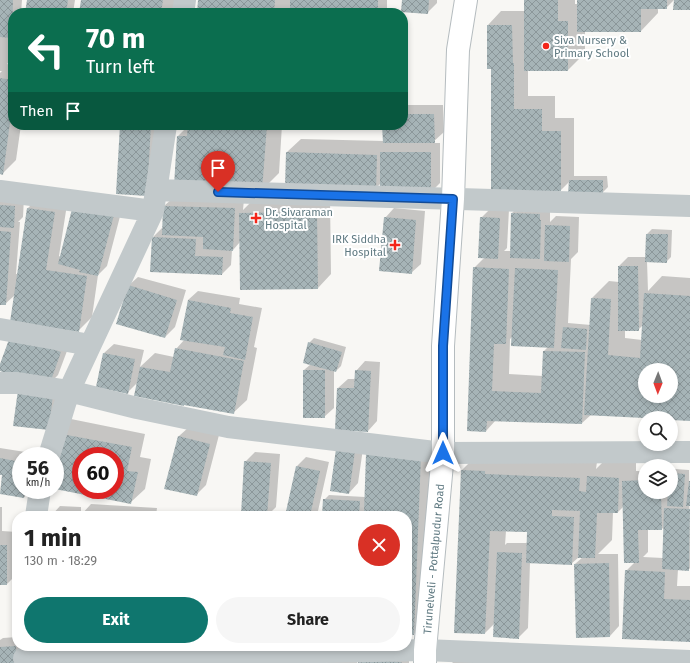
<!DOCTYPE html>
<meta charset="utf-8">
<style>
:root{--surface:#fff;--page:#f6f6f6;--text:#222;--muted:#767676;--accent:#0f766e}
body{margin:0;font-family:"Fira Sans",sans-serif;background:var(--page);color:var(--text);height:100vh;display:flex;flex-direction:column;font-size:15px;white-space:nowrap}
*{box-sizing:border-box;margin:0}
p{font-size:13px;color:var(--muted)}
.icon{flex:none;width:22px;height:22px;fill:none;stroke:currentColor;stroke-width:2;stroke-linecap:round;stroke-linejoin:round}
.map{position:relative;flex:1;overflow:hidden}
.side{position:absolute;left:12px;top:511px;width:400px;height:140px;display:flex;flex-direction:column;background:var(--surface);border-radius:16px;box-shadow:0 2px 6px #0003}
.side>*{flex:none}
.guide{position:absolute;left:8px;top:8px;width:400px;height:122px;border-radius:16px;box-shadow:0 2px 6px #0003;background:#0b6e4f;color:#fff;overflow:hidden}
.needle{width:26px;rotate:181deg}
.buttons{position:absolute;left:638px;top:363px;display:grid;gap:8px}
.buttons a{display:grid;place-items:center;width:40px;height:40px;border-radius:50%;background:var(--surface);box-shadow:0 2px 6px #0003;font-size:20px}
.speed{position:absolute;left:12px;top:447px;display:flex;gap:8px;font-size:20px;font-weight:700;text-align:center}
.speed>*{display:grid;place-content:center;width:52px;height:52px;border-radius:50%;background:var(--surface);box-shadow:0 2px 6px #0003;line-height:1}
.speed small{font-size:10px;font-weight:400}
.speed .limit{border:6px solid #d22;background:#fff;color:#111}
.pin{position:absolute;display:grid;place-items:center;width:34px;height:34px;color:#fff;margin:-41px -17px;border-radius:50% 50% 50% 0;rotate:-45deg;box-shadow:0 0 4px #0007}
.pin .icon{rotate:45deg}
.me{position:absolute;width:44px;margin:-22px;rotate:0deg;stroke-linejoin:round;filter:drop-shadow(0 0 3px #0008)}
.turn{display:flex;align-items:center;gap:14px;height:84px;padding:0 12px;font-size:18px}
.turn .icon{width:52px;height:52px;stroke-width:2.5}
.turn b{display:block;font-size:28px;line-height:34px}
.then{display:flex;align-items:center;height:38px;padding:0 12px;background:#0003;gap:8px;font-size:15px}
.round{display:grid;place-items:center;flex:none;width:42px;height:42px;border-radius:21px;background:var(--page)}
.overview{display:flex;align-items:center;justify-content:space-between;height:68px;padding:0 12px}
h1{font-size:24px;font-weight:700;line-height:30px}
.primary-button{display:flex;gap:8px;margin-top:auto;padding:8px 12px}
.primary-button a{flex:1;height:46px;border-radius:24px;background:var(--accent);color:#fff;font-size:16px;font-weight:700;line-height:46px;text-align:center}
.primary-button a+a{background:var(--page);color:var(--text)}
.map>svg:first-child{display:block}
.shadow{fill:#0003;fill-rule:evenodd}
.building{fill:url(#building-cross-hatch);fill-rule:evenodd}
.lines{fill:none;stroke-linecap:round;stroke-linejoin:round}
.primary-casing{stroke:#b5bcbf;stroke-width:24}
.street{stroke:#c2c9cb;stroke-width:22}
.primary{stroke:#fff;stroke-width:22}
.route-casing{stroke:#114b97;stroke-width:10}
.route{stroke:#1a73e8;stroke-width:7}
.poi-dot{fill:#f32519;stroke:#fff;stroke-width:1.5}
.labels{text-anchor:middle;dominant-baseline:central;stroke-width:4;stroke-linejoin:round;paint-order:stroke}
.poi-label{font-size:11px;fill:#607a82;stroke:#fff;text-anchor:start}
.street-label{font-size:11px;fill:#607a82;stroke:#fff}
</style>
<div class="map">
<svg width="690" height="663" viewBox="0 0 690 663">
<defs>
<pattern id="building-cross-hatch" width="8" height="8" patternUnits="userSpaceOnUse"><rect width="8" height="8" fill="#a6b4b7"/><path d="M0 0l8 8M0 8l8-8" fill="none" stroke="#8b979a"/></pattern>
</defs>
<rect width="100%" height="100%" fill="#f8f7f4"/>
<path class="shadow" d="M0,0H22L21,13H13V35L11,37L9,62L7,64L13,65V125H21L16,160L2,174L0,173V73L2,71H0Z
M28,0H75L73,13H26Z
M82,0H177L175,13H80Z
M199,0H387V12L386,13H198Z
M403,0H437V3L427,13Z
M525,0H575V4H578V0H674L666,8H658V13L641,31H585V53L568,70H528V96H555V118H574V176H607L608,187L603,192L570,181L561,190H492V68H488V25L501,11H525Z
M403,105H443L444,132L432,143H440V183L431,192L381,183L375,189L287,152L301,139L384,141L383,125H403Z
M121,125H160L156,185Z
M189,125H282L279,173L262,190L178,136Z
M42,194L68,198L59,256L61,257L123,205L107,266L98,275L92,317L78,331L15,295L5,304H0V196L24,197L23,217L18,222H20L16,274H18L28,208Z
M174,197L244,199L243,210L253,200L330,199L331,274L318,288L240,242L233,250H232L231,265L222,274L153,237L162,228H163L164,206Z
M521,204L550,211V222L556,216L579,217L578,252L571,259L568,323L591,325L592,298L609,281L619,282V266L628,257H646L647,234L652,229L672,230L671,257L666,262L647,261L648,291L662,276L690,278V420L592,414L582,423L496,420L486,431L474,268L485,257L481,218L491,208L509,209L507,248L504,251H511L512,213ZM643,325L642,340L625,338V330H638ZM513,336L548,347L544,351L543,376L509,374L510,339ZM645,370H671V396H645Z
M394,208L425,211L421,264L411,273L385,218Z
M138,277L186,290L175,327L165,337L128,286Z
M198,291L240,298L239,304L262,308L254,347L257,348L247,400L233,413L137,383L127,393L97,387L104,353L114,344L144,350L140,367L155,353L174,357L176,349L185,339L188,300Z
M314,338L346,347L341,366L336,371L334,370V408L324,417L304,370L311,364L309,343Z
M70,343L58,375L49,384L62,385L48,429L28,381L0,370V367Z
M365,361L380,362L377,421L368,431L338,388L348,379H355L356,371Z
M71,419L145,434L140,457L151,459L145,489L131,502L55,488V456ZM81,456H115V490H81Z
M189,427L219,435L206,485L196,495L166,488L179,436Z
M364,442L358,483L349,493L337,449Z
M435,442L427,620L414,634L407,633V516H386L387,512L363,511V513L361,516H321L323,514L324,500L329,495L365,497Z
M0,448L38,454V456H21V490H31L24,497L3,474H0Z
M255,452L280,454L276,507L267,516H246L245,462Z
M479,453L597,462L596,469L605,460L636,461V471H645V492H671V472L675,469L689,470L690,568L688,570L678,569L677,586H690V641L626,571L635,562L624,506L618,512H613L612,540L598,554H618L619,626L610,636L575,564L583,557H579L571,564L530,562L528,628L518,638L495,623L485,633L462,470ZM665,525L663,558L643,557L648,552V529H662ZM506,531L528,532V543H507L505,545Z
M306,457L329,462L318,511L313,516H289L297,466Z
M91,504L157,508L156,516H51L60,506L81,507V515Z
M0,507H2V531L17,532V574L7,584H0Z
M17,637V646H26V663H0V640L3,638Z
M463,652L512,663H452Z
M409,653V663H359Z
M357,655V663H327L328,659Z"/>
<path class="building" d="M0,0H13L12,38L0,37Z
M27,0H68L66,13H25Z
M81,0H163L161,13H79Z
M198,0H275L274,13H197Z
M290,0H378V13H290Z
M402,0H429L428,14L401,12Z
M524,0H558V21H568V71H524Z
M577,0H667V9H641V32H577Z
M674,0H690V10H673Z
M487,25H512L513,63H514V109H542V131H561V191H491V69H487Z
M0,78L13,80V100L3,175L0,174Z
M403,114H434L435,143H383L382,125H403Z
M120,125H151L147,196L116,194Z
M188,125H267L262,191L174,186L177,136H187Z
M286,152L377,155L376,190L285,187Z
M380,152H431V193H380Z
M569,180H603V193H568Z
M0,205L15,206L14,228L0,227Z
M73,205L114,215L98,276L79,272L80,270L58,264Z
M163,206L235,208L233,251L203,249V237L162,235Z
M27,208L55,212L46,270L87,276L79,332L10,322Z
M317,212L318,289L240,290L239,213Z
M511,213L540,214V220H541L540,259L510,258Z
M384,217L416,220L412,274L379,271Z
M480,217L500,218L498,259L478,258Z
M545,225L570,226L569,262L544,261Z
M0,231L11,232L6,305H0Z
M646,234H668L667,263L645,262Z
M152,237L196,239L195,256L223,257L222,275L150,272Z
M618,266H638L639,331H618Z
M473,267L509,269L506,344H494L492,391L541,393L543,351L585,352L582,424L487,421L486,432L467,431Z
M515,268L558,270L554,348L511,346Z
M128,285L177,300L165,338L116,324Z
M644,293L690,296V421L671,420V418H644L584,415L591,298L611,299L608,355L640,358ZM645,370H671V396H645Z
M188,300L231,308L230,313L253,317L245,360L223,355L225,347L180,340Z
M563,327L587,329L586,350L561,348Z
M11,334L61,352L49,386L24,380L0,371V364Z
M308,342L342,352L336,372L303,363Z
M175,348L244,361L234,414L184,405V406L134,396L140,367L170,372Z
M103,353L135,359L128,394L96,387Z
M303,370H325V418H303Z
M355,370L371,371L368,432L335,430L337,388H354Z
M18,390L53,394L49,430L13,426Z
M56,433L132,447L127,471L138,472L131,504L55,489ZM81,456H115V490H81Z
M178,436L210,444L197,496L164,489Z
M336,449L355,451L349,494L330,491Z
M366,454L421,456L414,635L407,634V516H385L386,513L364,512Z
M0,458L21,462V490H26L24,498L0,494L2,475H0Z
M244,461L271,463L267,516L241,515Z
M296,466L320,471L310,516H285Z
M461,470L485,471V474L580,478L579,491L586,492L587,476L619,478L618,513H597L595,558H578L580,511L552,510V516L574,517L572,565L526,563L527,532L490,531L485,634L454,633Z
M671,473L685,474L683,507L667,506L668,492H671Z
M645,480V492H661L662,530H638L639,563H624L622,481Z
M689,481H690V506H686Z
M323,499L360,501L359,516H322Z
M664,508L690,509L689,571L662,569Z
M81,513L110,515V516H81Z
M0,545H7V585H0Z
M497,552L522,553L519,639L493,637Z
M609,563L610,637L576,638L574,564Z
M625,570L665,572L664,599L690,600V642L622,639Z
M16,646L17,663H0V647Z
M358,659L402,662L401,663H358Z"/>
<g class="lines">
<defs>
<path id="primary" d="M425,663V650L443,453V346L453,199L458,50L466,0"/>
</defs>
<use href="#primary" class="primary-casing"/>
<path class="street" d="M183,13L185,0
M156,190L690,206
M0,191L153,211
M0,329L90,345
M0,383H18L69,391L137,408L228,427L443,453L678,452H690
M49,456L69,391L153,211L166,125
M36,516L40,490
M24,658L425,650L690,661"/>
<use href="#primary" class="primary"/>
</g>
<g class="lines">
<defs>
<path id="route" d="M218,192L453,199L443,346V453"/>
</defs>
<use href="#route" class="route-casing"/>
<use href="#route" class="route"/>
</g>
<g class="poi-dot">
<circle cx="546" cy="46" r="4"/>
<path d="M254 212h4v4h4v4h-4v4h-4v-4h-4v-4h4z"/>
<path d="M393 239h4v4h4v4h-4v4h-4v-4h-4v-4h4z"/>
</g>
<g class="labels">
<g class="poi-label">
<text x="554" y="40">Siva Nursery &amp;<tspan x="554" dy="13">Primary School</tspan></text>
<text x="265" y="212">Dr. Sivaraman<tspan x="265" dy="13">Hospital</tspan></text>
<text x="386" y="239" text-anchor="end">IRK Siddha<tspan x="386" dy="13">Hospital</tspan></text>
</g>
<g class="street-label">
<text transform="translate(434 559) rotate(-85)">Tirunelveli - Pottalpudur Road</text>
</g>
</g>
</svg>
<div class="buttons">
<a><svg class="needle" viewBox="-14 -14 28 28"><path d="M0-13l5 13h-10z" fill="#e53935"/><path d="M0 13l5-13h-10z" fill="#767676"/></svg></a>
<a><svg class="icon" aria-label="search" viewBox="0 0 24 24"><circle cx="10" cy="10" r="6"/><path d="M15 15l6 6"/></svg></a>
<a><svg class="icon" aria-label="layers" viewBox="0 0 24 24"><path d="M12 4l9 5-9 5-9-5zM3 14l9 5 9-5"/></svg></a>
</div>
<div class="speed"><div>56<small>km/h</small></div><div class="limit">60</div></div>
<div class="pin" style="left:218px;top:192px;background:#d93025"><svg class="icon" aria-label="arrive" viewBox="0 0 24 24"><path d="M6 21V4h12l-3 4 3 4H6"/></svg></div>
<svg class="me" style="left:443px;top:453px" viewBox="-20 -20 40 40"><path d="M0-17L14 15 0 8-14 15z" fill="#1a73e8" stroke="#fff" stroke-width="4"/></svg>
<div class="guide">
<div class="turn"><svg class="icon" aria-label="left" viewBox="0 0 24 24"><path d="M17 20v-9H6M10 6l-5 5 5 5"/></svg><div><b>70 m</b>Turn left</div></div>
<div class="then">Then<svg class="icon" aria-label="arrive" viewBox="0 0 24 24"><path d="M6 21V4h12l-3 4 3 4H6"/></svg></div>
</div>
<section class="side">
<div class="overview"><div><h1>1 min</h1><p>130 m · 18:29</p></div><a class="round" style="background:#d93025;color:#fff"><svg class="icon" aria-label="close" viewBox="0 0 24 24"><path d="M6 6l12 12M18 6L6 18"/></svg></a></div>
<div class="primary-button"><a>Exit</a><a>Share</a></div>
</section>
</div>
